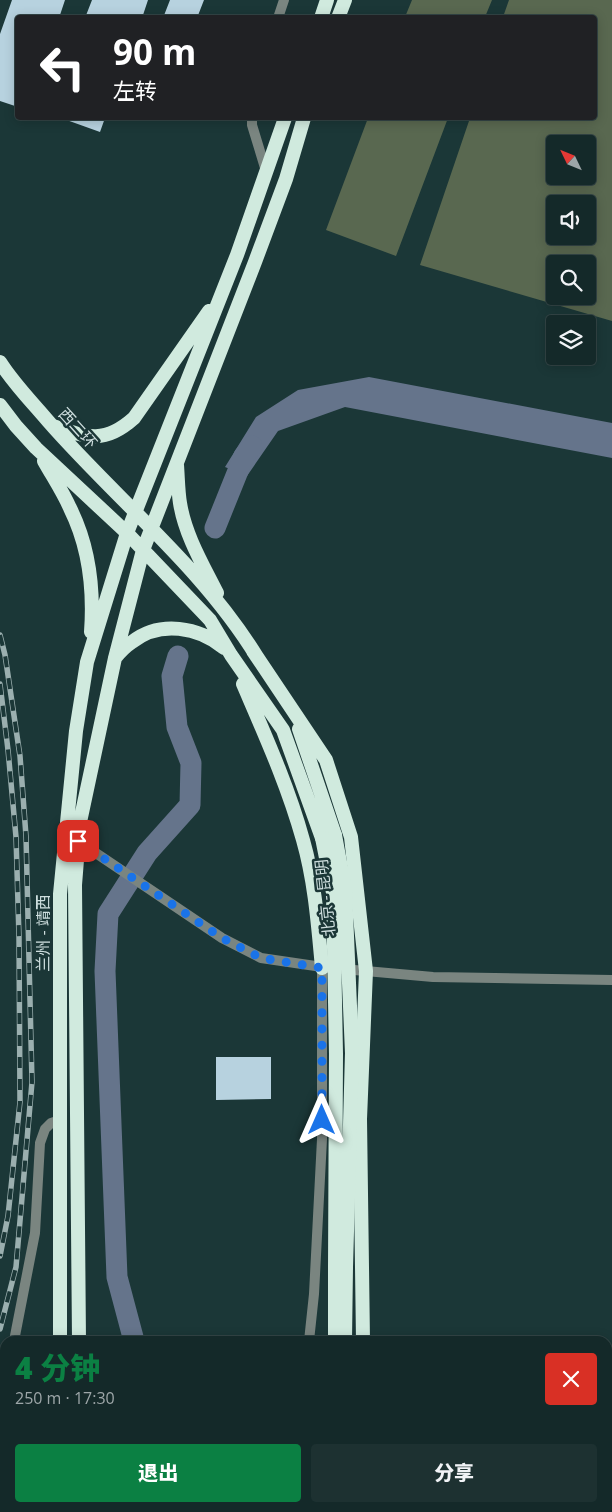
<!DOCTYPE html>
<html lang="zh">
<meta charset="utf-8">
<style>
:root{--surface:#142929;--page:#1d3131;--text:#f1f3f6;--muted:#9da6a8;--line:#334546;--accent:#0b8043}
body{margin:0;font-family:"Open Sans","Noto Sans SC",sans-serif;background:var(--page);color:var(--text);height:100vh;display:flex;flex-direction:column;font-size:19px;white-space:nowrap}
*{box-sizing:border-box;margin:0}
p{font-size:16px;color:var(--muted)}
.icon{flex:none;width:28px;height:28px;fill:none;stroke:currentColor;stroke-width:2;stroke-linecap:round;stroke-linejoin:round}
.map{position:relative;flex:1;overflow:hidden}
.sheet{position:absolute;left:0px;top:1336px;width:612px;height:176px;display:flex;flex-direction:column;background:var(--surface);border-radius:15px 15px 0 0;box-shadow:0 2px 12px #0003,0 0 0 1px var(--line)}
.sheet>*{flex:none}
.banner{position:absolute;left:15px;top:15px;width:582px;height:105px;border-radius:5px;box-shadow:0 2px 12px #0003,0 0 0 1px var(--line);background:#202124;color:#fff;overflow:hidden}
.needle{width:32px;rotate:313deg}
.controls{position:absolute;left:546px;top:135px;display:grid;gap:10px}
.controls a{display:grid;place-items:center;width:50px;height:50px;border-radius:5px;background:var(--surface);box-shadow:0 2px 12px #0003,0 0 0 1px var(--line);font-size:25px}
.pin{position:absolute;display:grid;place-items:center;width:42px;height:42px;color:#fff;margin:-21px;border-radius:10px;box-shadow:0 2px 8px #0006}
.me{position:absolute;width:55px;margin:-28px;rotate:0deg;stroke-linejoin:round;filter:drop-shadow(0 0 4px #0008)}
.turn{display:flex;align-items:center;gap:18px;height:105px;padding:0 15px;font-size:22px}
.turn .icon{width:65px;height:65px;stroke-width:2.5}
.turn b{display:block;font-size:35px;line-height:42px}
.round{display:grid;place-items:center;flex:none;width:52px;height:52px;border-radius:5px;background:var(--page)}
.overview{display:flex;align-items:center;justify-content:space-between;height:85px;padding:0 15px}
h1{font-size:30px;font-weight:800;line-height:38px;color:var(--accent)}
.action{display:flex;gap:10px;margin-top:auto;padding:10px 15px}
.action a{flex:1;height:58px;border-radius:5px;background:var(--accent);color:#fff;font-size:20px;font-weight:800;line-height:58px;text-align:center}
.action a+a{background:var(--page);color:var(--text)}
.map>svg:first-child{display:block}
.forest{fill:#596850;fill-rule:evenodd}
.water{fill:#65748b}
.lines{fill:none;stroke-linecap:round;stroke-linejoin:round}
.river{stroke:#65748b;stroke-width:21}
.building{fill:#b7d2df}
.minor{stroke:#7a8580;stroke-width:10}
.tertiary{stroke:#7a8580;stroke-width:10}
.trunk{stroke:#d0eade;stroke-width:14}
.rail-casing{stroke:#9bafaf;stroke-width:5.5}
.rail{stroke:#1b3737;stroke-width:4;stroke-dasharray:11;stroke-linecap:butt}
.trunk-bridge{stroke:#d0eade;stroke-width:14}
.route{stroke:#1a73e8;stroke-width:9;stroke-dasharray:0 16.2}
.labels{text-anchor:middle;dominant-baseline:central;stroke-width:5;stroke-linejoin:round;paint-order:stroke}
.street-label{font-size:16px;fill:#cedede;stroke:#1b3737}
</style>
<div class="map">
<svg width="612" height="1512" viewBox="0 0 612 1512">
<rect width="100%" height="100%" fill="#1b3737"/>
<path class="forest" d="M412,0H492L485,17H405Z
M509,0H612V321L420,265L470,118H595V18L503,17ZM555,144H588V176H555ZM555,204H588V236H555ZM555,264H588V296H555Z
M368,118H448L396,256L326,230Z"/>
<path class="water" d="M369,377L612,423V458L345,407L278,431L247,476L225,467L256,417L298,390Z"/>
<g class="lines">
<path class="river" d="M215,528L244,456L252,446
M134,1341L117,1277L105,971L108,914L147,853L190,805L191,763L177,727L172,676L178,656
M116,1512L119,1508"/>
</g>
<path class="building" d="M12,0H65L59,18H18V107L0,101V34Z
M92,0H148L142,18H85Z
M170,0H204L197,18H163Z
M61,118H105L100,132Z
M216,1057H271V1099L216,1100Z"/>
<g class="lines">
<path class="minor" d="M14,1341L35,1233L40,1143L45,1129L51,1123L60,1120
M0,1378L5,1367
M442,1508L443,1512"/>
<path class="tertiary" d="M278,18L284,0
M252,118V125L266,171
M78,841L222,938L261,958L329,968
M343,969L433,977L612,980
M309,1341L314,1294L322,1139V968
M259,1512L260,1508"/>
<path class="trunk" d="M321,18L327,0
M338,18L345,0
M0,362C14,384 32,402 48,421C117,500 202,567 257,657
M0,405L16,426L36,448L127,533L210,620L231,655L283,730L322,838
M53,426C88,438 105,444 134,418L209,311
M44,461C53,477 63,492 70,508C89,546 94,591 91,632
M177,465C178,478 178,491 180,503C185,535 203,565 217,593
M253,651L326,760L351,837L366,971L360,1119L363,1341
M115,658C120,652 126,646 132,642C160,620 199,627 224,648
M243,684C265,735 288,786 303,840C315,882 318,925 322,968
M299,729L335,835
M60,1341V894L76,731L87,662L127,533L237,255L285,118
M79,1341L75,885L80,822L115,658L143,550L255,262L286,179L304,118
M335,1341V1267
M345,1341L346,1267
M336,1508V1512
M21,1512L24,1508
M40,1512L42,1508
M358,1512L359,1508"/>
<defs>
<path id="rail" d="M0,635L5,655L20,756L26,836L32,1082L16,1267L0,1329
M0,684L8,750L16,837L19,937L20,1102L8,1216L0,1256"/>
</defs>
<use href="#rail" class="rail-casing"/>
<use href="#rail" class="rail"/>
<path class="trunk-bridge" d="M335,835L345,889L352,1053L346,1267
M322,838L333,893L336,1054L335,1267"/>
</g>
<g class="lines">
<path class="route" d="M78,841L222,938L261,958L322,968V1120"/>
</g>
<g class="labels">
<g class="street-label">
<text transform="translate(78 428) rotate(48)">西二环</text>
<text transform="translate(325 898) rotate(-96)">北京 - 昆明</text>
<text transform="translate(43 933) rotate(-90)">兰州 - 靖西</text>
</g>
</g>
</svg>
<div class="controls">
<a><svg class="needle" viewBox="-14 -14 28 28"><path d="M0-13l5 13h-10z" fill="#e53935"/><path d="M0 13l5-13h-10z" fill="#9da6a8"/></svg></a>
<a><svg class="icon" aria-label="sound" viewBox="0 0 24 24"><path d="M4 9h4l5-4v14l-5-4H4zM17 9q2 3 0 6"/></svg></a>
<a><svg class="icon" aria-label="search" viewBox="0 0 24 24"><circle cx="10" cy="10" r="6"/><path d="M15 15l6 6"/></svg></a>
<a><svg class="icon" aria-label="layers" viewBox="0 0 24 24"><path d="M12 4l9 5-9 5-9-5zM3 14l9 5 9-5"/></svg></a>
</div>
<div class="pin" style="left:78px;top:841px;background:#d93025"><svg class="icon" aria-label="arrive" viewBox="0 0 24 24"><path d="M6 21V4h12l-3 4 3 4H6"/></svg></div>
<svg class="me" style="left:322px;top:1120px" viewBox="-20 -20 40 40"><path d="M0-17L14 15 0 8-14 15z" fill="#1a73e8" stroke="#fff" stroke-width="4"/></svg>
<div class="banner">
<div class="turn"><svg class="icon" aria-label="left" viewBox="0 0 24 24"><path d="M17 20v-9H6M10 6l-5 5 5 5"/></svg><div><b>90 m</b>左转</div></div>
</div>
<section class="sheet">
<div class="overview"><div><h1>4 分钟</h1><p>250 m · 17:30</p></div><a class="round" style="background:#d93025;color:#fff"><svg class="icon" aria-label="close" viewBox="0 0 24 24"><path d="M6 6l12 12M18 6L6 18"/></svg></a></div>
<div class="action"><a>退出</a><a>分享</a></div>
</section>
</div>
